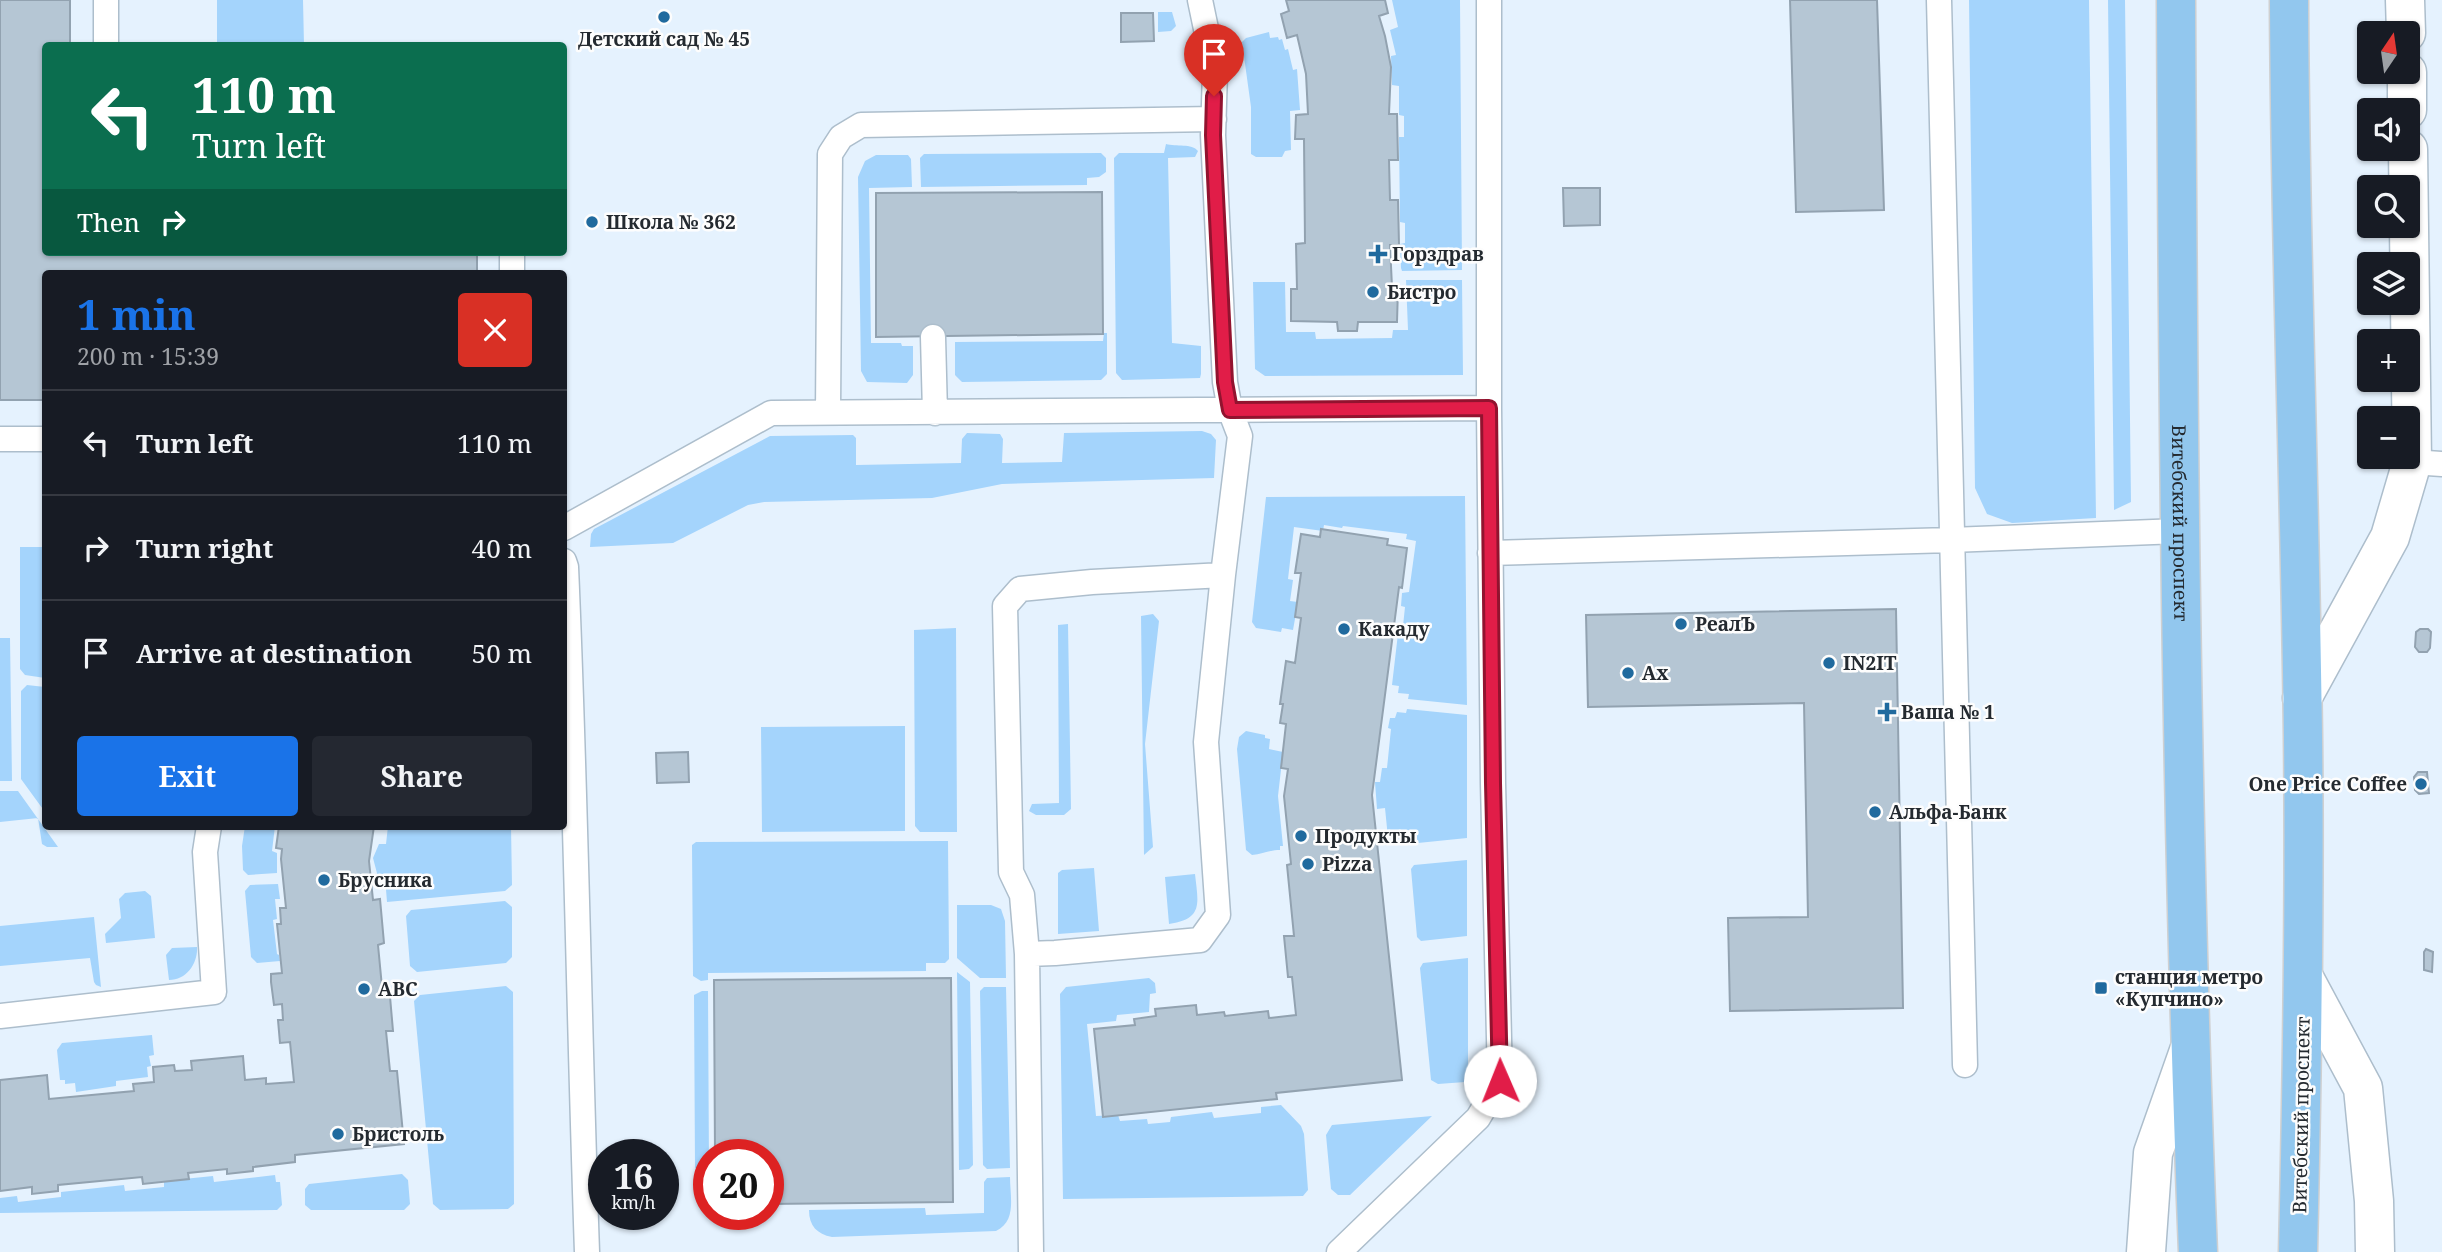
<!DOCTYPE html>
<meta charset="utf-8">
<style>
:root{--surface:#171b24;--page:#242831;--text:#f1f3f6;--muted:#9ea1a6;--line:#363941;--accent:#1a73e8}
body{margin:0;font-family:"Noto Serif",serif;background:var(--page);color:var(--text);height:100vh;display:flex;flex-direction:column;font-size:26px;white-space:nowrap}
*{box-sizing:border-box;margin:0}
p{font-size:23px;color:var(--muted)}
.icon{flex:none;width:38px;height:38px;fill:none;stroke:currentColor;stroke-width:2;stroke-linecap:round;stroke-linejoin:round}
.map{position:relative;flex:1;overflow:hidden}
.sheet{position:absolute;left:42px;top:270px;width:525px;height:560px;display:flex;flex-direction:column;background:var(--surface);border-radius:7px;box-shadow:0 2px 5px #0004}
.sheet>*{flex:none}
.hud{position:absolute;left:42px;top:42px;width:525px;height:214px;border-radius:7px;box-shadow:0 2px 5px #0004;background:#0b6e4f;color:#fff;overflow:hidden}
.needle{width:46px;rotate:13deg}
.fabs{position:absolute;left:2357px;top:21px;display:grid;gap:14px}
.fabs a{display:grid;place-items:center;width:63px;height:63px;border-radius:7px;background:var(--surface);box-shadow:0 2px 5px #0004;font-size:35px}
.speed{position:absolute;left:588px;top:1139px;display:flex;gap:14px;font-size:35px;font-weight:700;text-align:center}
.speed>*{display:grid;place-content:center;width:91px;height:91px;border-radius:50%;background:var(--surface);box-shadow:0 2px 5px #0004;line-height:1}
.speed small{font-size:18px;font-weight:400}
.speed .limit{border:10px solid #d22;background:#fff;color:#111}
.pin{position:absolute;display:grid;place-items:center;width:60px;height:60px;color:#fff;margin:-72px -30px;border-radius:50% 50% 50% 0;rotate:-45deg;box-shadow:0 0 7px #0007}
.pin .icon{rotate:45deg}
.me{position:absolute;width:77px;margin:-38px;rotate:359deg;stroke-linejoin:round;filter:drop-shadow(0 0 5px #0008)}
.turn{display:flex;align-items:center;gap:24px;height:147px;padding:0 35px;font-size:32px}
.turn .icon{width:91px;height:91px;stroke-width:2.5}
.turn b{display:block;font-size:49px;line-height:60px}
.then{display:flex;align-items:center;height:66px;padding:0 35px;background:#0003;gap:14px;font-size:26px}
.round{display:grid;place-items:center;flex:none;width:74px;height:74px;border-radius:7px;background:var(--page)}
.headline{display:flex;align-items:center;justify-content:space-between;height:119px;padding:0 35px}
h1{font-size:42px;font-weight:700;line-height:52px;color:var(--accent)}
.button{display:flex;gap:14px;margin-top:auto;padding:14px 35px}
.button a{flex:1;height:80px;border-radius:7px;background:var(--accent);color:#fff;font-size:28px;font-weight:700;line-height:80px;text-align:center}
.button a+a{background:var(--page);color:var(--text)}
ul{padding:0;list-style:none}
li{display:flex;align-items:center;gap:21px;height:105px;padding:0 35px;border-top:2px solid var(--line)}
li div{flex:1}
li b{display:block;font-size:26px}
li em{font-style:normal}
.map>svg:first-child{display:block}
.green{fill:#a4d4fc}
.building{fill:#b5c6d4;stroke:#92a2b0;stroke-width:2}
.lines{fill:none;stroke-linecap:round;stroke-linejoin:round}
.lane-casing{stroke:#adbecc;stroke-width:27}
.street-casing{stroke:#adbecc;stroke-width:41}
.primary-casing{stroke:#cfd0d1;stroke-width:41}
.lane{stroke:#fff;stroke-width:24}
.street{stroke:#fff;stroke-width:38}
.primary{stroke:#92c7ee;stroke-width:38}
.route-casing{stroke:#92132f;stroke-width:18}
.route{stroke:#e11d48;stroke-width:12}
.poi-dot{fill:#206a9e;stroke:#fdfdfd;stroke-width:2.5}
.labels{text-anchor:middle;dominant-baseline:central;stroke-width:5;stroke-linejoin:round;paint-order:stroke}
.poi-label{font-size:19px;font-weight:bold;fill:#242a30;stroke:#fdfdfd;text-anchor:start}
.street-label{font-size:19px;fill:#242a30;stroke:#fdfdfd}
</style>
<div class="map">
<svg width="2442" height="1252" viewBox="0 0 2442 1252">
<rect width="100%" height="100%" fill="#e5f2fe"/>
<path class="green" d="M217,0H303L304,45H217Z
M1392,0H1460L1462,270L1402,271L1401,268L1400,244L1405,243V223L1400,222L1399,137H1404V116L1399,115V86L1392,85L1391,56L1396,55L1390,30L1398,27Z
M1969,0H2089L2096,518L2012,523L1987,514L1975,488Z
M2108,0H2125L2131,502L2114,510Z
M1158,12H1172L1176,26L1171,31L1158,32Z
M1269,32L1270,38L1278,37L1279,40L1282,39L1285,50L1288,49L1293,70L1297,69L1300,110L1290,111L1291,150L1285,151L1282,157H1256L1251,154V107L1242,42L1246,38Z
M1166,144C1176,147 1192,143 1198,151L1195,157L1168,158L1172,343L1201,346V374L1200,378L1122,380L1116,373L1114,158L1119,153H1164Z
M1101,153L1106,158V172L1099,177L1087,178V185L921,187L920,158L924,154Z
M876,155H908L911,159L912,187L869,188L871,343H901L902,346H913V375L907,383L867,382L861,371L858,177L865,161Z
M1406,280H1462L1463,375L1265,376L1255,369L1253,282H1285L1286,332H1315L1316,339L1392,338L1393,330H1408Z
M1104,333H1107V374L1101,380L962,382L955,375V342L1103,341Z
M1202,431L1211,434L1216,440L1214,478L1002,484L932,498L764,502L748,505L673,543L590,547L591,534L594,529L770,436L853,435L856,438V465L961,463L962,439L967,433L1000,434L1003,439L1002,463L1062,462L1064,433Z
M1465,496L1467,705L1408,699L1409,694L1398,693L1399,686L1392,685L1399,625L1403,626L1405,607L1401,606L1402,593L1409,592L1416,541L1406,539L1407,534L1343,526L1342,528L1324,525L1323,531L1294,527L1288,579L1293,580L1290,601L1298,602L1293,630L1282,628L1281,632L1256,628L1252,622L1266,497Z
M20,547H45V678L25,675L20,669Z
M1153,614L1159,621L1145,744L1153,847L1144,855L1141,616Z
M1068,624L1071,809L1064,815H1036L1029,811L1032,804L1059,803L1058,625Z
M956,628L957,832H920L915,826L914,630Z
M0,638H10L12,781H0Z
M27,685L45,687V812L21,779V691Z
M1407,709L1467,715V838L1408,844L1396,838H1388L1385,808L1377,809L1375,782H1380L1382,768H1387L1391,729L1388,728L1390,718H1395L1397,712L1406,713Z
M905,726V831L762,832L761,727Z
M1246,731L1265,735V738L1270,739L1269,749L1283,752L1278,796L1283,846H1280V850C1270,850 1263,854 1252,855L1246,850L1237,749L1239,737Z
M0,791H18L58,847H47L42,844L38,818L0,822Z
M245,826H275L272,851L277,853V873L248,875L243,870L242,846Z
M388,826H511L512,885L505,891L387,902L385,877H378L373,858L379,844H386Z
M948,841L949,959L945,963H926V971L708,973V980L701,981L693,976L692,845L696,842Z
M1467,860V936L1421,941L1417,937L1411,869L1414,865Z
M1094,868L1099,931L1058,934V873L1062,870Z
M1195,874C1198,903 1204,919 1169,924L1165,877Z
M278,884L280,899H275L277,919L273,920L277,954L279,955L280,961L257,963L251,957L245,891L250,885Z
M145,891L151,896L155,938L106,943L105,934L121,918L119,899L125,893Z
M505,901L512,907V957L506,963L417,972L410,966L406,916L411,910Z
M957,905H991L1001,909L1005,921L1006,978H980L957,958Z
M94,917L101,987L96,985L94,982L90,958L0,966V926Z
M197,947C198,963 187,980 169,980L166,955L172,948Z
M1468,958V1078L1465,1082L1438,1084L1431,1080L1420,968L1423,963Z
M957,972L970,982L973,1165L969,1169L959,1170Z
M1149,978L1155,983L1156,993L1150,994L1149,1012L1117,1015L1116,1021L1087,1024L1096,1116L1118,1115L1120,1121L1147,1119L1148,1124L1170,1122L1171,1117L1212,1112L1214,1118L1261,1113V1107L1281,1105L1301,1126L1304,1134L1308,1190L1303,1196L1063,1199L1060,994L1066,987Z
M506,986L513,992L514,1204L508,1209L440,1210L433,1204L414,1001L420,995Z
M984,987H1006L1010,1168L987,1169L983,1165L980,991Z
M702,991H708L709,1171L695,1168L694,995Z
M152,1035L154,1055L149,1056L151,1066L147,1067L148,1077L116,1081V1086L76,1092L75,1083L65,1084V1080H60L57,1050L62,1043Z
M1432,1116L1350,1195H1338L1331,1189L1326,1135L1332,1125Z
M402,1174L408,1180L410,1204L404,1210H311L305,1205V1189L309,1184Z
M275,1175L276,1182H280L282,1205L277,1210L0,1213V1198L17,1196L18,1202L61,1197V1192L124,1185L125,1191L164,1187V1181L213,1176L214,1182Z
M1010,1177C1010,1197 1017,1221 996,1231L832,1237C817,1234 809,1226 809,1210L925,1208L926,1215L984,1213V1182L987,1178Z"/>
<path class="building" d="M0,0H70V46H46V252H477V273H46V400H0Z
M1286,0H1385L1388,13L1379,16L1385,36L1391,67L1389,114H1397L1398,160H1389L1390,200H1398L1399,245H1390L1392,287L1398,288L1397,322H1358L1357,331H1338L1337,322L1291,321V289H1297L1296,244L1305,243L1304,139H1295L1296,115L1308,114L1306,74L1297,35L1287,38L1281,14L1289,11Z
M1790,0H1877L1884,210L1796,212Z
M1121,13H1153L1154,41L1121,42Z
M1563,188H1600V225L1564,226Z
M1102,192L1103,334L876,337V193Z
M1321,529L1388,539L1387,545L1407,548L1402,588L1399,587L1372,795L1402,1080L1276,1093L1277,1099L1103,1117L1094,1029L1135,1025L1134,1019L1156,1016L1155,1009L1196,1005L1197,1015L1224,1012L1225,1016L1268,1011L1269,1018L1296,1015L1292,977H1288L1284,936H1294L1287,865L1291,864L1284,796L1288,769L1281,768L1286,724L1280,723L1283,704H1280L1286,661L1295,663L1301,618L1295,617L1301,573H1295L1301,534L1320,537Z
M1896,609L1903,1008L1730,1011L1728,918L1808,917L1804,703L1588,707L1586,615Z
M2420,629H2428L2431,632L2430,648L2427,652H2419L2415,647L2416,632Z
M688,752L689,782L657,783L656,753Z
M2418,772H2427L2429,793L2419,794L2415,790L2414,777Z
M279,826H374L369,861L373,900L380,899L384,943L378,945L382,987L389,985L393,1031H386L390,1071H397L404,1144L295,1155V1162L253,1167V1171L227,1174V1169L188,1173L189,1179L143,1184L142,1177L58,1185V1191L32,1194V1187L0,1191V1080L47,1075L49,1099L134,1091L133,1084L154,1082L153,1067L174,1065L175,1071L192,1070L191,1061L243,1056L245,1080L266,1078V1084L294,1082L290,1042L280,1043L278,1020H283L282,1004L274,1005L271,982V974L282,973L277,924H281L280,908H286L281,859L282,849L276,848Z
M2426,949L2433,952L2432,972L2424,970V952Z
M951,978L953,1202L768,1204V1155H715L714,980Z"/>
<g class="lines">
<defs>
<path id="lane" d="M1489,0V408
M1939,0L1965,1065
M106,46V0
M512,252V273
M933,337L935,413
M828,411L830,154L841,137L861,125L1214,119
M0,439H46
M2412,462L2442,464
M564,528L771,413L1489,408L1493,783L1500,1081L1478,1118L1339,1252
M1490,553L1951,540L2179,531
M564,561L566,567C576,795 579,1024 587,1252
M1027,954L1055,953L1200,940L1218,915L1206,742L1223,575L1240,436L1230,410L1225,382L1213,135L1215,72L1200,0
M0,1016L214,992L205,852L209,826
M1031,1252L1027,954L1022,895L1011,872L1005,606L1020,589L1092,582L1223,575"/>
<path id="street" d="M2405,0L2406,33
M2407,72V110
M2302,698L2390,537L2412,462L2408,149
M2304,978L2363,1088L2374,1201L2375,1252
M2146,1252L2153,1153L2190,1048"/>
<g id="primary">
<path id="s1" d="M2176,0C2178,417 2181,835 2198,1252"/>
<path d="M2289,0C2290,245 2300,491 2303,736C2305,908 2302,1080 2298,1252"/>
</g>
</defs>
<use href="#lane" class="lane-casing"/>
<use href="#street" class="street-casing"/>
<use href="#primary" class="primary-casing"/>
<use href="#lane" class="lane"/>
<use href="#street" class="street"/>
<use href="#primary" class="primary"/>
</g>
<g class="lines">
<defs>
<path id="route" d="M1214,96L1213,135L1225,382L1230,410L1489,408L1493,783L1500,1081"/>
</defs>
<use href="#route" class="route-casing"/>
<use href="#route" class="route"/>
</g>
<g class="poi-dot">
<circle cx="664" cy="17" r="7"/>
<circle cx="592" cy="222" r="7"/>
<path d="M1374.5 243.5h7v7h7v7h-7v7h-7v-7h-7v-7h7z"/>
<circle cx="1373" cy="292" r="7"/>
<circle cx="1681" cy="624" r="7"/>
<circle cx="1344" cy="629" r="7"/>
<circle cx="1829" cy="663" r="7"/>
<circle cx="1628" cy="673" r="7"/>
<path d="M1883.5 701.5h7v7h7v7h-7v7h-7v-7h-7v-7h7z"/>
<circle cx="2421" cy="784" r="7"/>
<circle cx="1875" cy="812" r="7"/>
<circle cx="1301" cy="836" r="7"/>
<circle cx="1308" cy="864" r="7"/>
<circle cx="324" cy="880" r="7"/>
<rect x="2094" y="981" width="14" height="14" rx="3.5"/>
<circle cx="364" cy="989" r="7"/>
<circle cx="338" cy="1134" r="7"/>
</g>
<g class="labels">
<g class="poi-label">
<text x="664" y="39" text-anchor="middle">Детский сад № 45</text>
<text x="606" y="222">Школа № 362</text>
<text x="1392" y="254">Горздрав</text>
<text x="1387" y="292">Бистро</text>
<text x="1695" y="624">РеалЪ</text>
<text x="1358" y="629">Какаду</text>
<text x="1843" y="663">IN2IT</text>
<text x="1642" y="673">Ах</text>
<text x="1901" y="712">Ваша № 1</text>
<text x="2407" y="784" text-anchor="end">One Price Coffee</text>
<text x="1889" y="812">Альфа-Банк</text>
<text x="1315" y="836">Продукты</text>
<text x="1322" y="864">Pizza</text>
<text x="338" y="880">Брусника</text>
<text x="2115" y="977">станция метро<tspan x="2115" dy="22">«Купчино»</tspan></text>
<text x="378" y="989">ABC</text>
<text x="352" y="1134">Бристоль</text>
</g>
<g class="street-label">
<text stroke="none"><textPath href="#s1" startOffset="523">Витебский проспект</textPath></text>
<text transform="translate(2301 1115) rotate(-89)">Витебский проспект</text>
</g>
</g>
</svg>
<div class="fabs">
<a><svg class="needle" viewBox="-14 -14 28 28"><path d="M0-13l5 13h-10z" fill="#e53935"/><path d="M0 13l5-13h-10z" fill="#9ea1a6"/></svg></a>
<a><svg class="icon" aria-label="sound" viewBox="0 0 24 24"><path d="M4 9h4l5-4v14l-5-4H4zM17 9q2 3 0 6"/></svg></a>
<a><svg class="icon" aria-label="search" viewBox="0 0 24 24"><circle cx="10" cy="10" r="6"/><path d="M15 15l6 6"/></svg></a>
<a><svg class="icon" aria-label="layers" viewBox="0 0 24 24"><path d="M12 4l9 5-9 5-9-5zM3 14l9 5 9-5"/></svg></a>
<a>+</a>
<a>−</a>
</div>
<div class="speed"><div>16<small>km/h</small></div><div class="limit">20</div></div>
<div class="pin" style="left:1214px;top:96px;background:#d93025"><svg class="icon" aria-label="arrive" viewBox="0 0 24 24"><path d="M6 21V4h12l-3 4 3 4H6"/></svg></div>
<svg class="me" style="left:1500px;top:1081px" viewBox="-20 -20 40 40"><circle r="19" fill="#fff"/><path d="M0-13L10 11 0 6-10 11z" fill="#e11d48"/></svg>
<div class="hud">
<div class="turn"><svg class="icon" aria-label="left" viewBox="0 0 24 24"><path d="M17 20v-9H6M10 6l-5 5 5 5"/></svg><div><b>110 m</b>Turn left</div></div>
<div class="then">Then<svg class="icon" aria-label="right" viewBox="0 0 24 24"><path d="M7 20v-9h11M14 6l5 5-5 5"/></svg></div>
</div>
<section class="sheet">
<div class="headline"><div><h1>1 min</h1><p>200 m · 15:39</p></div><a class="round" style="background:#d93025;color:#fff"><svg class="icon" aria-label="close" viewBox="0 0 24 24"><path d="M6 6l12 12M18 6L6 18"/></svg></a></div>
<ul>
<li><svg class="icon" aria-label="left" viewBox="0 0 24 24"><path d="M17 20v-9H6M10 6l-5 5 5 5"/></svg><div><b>Turn left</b></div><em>110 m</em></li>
<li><svg class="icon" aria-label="right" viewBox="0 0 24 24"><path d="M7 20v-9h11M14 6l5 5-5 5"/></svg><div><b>Turn right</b></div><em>40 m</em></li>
<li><svg class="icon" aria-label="arrive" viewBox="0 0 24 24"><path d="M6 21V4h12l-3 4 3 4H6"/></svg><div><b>Arrive at destination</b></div><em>50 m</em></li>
</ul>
<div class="button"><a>Exit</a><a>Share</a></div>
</section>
</div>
